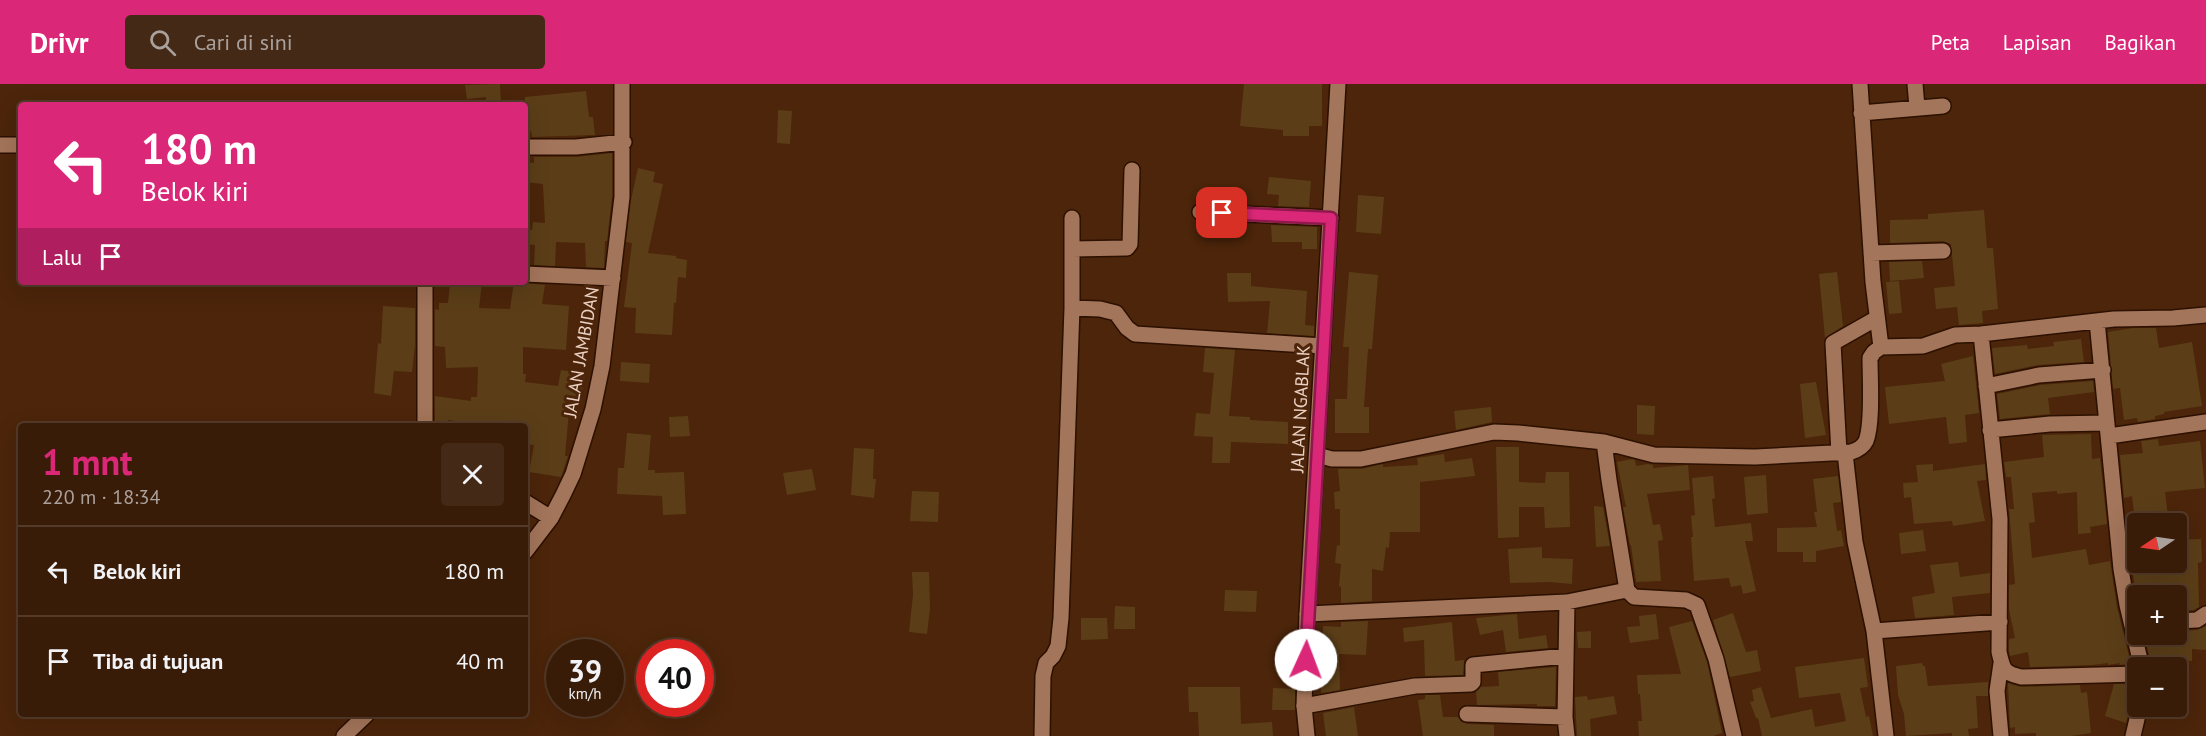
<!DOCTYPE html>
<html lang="id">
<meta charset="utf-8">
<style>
:root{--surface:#391c08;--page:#442916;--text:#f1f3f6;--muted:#aba19c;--line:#533a29;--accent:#db2777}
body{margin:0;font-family:"PT Sans",sans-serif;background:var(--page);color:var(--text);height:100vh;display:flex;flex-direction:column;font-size:22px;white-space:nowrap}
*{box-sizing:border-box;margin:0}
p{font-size:20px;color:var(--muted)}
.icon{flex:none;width:33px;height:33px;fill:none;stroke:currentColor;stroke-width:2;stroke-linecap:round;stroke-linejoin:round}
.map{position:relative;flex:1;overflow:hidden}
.side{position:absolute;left:18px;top:339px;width:510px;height:294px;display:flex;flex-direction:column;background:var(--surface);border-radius:6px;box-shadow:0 6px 24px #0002,0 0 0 2px var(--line)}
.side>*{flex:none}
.banner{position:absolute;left:18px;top:18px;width:510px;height:183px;border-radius:6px;box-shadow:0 6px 24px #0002,0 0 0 2px var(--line);background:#db2777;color:#fff;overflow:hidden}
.needle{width:39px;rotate:257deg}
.buttons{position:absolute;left:2127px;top:429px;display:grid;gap:12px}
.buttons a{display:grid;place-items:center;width:60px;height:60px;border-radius:6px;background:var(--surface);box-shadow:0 6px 24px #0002,0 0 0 2px var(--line);font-size:30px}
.speed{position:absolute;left:546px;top:555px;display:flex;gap:12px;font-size:30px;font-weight:700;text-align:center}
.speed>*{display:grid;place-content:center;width:78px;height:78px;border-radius:50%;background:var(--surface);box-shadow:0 6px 24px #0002,0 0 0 2px var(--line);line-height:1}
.speed small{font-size:15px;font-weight:400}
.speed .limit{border:9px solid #d22;background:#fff;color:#111}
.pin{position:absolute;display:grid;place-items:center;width:51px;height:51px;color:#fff;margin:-26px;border-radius:12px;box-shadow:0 3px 9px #0006}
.me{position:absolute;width:66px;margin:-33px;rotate:2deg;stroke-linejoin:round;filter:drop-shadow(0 0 4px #0008)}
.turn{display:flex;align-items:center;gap:21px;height:126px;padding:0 24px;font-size:27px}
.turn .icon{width:78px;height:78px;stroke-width:2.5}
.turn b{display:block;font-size:42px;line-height:51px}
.then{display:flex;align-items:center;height:57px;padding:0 24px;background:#0003;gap:12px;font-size:22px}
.round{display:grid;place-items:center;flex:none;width:63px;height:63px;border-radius:6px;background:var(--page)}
.overview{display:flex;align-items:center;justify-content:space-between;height:102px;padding:0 24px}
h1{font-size:36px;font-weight:600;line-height:45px;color:var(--accent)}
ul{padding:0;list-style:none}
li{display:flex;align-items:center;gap:18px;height:90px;padding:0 24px;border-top:2px solid var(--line)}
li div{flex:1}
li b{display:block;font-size:22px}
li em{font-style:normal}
header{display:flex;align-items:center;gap:36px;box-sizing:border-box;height:84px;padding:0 30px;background:var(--accent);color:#fff}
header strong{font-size:28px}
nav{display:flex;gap:33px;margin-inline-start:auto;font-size:21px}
.search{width:420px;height:54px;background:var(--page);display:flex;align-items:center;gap:15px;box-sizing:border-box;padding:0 21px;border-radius:6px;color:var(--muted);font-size:22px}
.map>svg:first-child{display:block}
.building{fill:#5b3e18}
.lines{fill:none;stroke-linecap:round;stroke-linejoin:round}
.street-casing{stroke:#2c1000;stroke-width:18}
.secondary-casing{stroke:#2c1000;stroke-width:18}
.street{stroke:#a3755a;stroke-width:15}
.secondary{stroke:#a3755a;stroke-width:15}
.route-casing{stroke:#8e194d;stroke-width:15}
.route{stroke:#db2777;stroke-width:10}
.labels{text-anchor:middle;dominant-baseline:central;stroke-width:6;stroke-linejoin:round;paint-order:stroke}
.street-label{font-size:18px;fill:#ebd1c3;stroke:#4c250a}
</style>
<header>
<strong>Drivr</strong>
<div class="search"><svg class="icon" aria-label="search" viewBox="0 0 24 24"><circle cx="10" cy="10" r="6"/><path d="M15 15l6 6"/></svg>Cari di sini</div>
<nav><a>Peta</a><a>Lapisan</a><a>Bagikan</a></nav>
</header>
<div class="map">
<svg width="2206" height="652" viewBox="0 0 2206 652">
<rect width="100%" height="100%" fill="#4c250a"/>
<path class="building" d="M500,0L501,21H486V13L467,15L465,1Z
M1244,0H1322V42H1309V52H1283V46L1240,42Z
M586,7L589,33H593L595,51L532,53L531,47H525V13Z
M778,26L792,27L790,60L777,59Z
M612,69V112L607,157H605L604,184L586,183L585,159L556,158L555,182L534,181L535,161L525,160V146H532L533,138L545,139L543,100L525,98V78L534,79V73H576Z
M638,84L655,88L653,98L663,100L648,169L676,172V174L687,176L686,194L678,193L676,219H674L672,251L635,249L636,224L624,223L632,159L626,158L631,116Z
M1269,93L1311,97L1309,123L1278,122L1279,111L1267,110Z
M1358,111L1384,113L1381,150L1356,148Z
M1984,126L1987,164H1993L1998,225L1982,227L1983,239L1959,241L1957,223L1936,225L1934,204L1955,202L1951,160L1943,157L1890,159V136L1928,135V130Z
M1271,141L1317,143V165H1302V158H1272Z
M1922,177L1924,194L1890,197L1889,178Z
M1349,188L1378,191L1372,265H1368L1364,323H1369V349H1335V315H1347L1349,263H1343Z
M1837,188L1843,242L1825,254L1819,190Z
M1227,189H1251V202L1307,207L1305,241L1314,242V252L1267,249L1270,217L1228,218Z
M1899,197L1902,229L1889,230L1886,198Z
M457,198H482L479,224L510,225L514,198L545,201L542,220L569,222L566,266L523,263V290H526L525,298L558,302L561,286L585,290L582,308L578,307L575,328L569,327L565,372H568L561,393L529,388L534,361L525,360V342H493L448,336L447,342L435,340V312L471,317V313H477L478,283L446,284L445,263L435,262V225L439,226V219H448L450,200L457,201Z
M383,222L415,224V261L412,288L394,287L391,312L374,309L378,259L381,260Z
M2133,244H2156L2159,264L2192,258L2202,322L2164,328V330L2155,332V335L2138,338L2137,334L2124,336L2120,304L2113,305L2108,248Z
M2081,255L2084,278L2038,281L1995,290L1992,264L2027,261L2028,265L2054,262L2053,258Z
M1205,264L1235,266L1229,332L1250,333V336L1288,338V360L1231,358L1230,379H1212L1213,353L1194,352L1196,329L1210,330L1214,289L1203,288Z
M1973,272L1979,329L1965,331L1967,358L1949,360L1946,333L1889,340L1885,303L1945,297L1941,280Z
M621,278L650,280L649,299L620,297Z
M2093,297L2094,308L2048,314L2050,330L2000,335L1997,310L2040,301Z
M1816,298L1826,351L1805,354L1800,300Z
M1637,321L1655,322L1654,351L1637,350Z
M1491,323L1492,338L1456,346L1454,327Z
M688,332L690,352L670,353L669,333Z
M627,349L651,351L648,386H655V389L684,388L686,430L663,431L662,412L617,410L618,384H624Z
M2091,350L2092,375L2100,374L2107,440L2090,443L2091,449L2078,450L2077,408L2057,410V407L2032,409L2035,438L2029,439L2032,474L2086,465L2089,481L2110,477L2117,523L2131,580L2119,581L2120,579L2108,581V579L2092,581L2030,583L2028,568L2010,572L2009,567V555L2015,554L2009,525V501L2015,500L2009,425H2014L2011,393H2006L2004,378L2044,373L2042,351Z
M2158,355L2159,362L2200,357L2205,404L2165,408L2168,432L2135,437L2132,412L2124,414L2120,371L2143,369L2141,357Z
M1496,363H1519V398L1545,399L1546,388H1569L1570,443L1545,444L1544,423H1519V453L1498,454Z
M854,364L874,365L873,395H876L874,414L851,411Z
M1444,370L1445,378L1472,374L1475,392L1420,398V448H1390L1389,464L1386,463L1383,487L1372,485V517L1341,519V503L1339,502L1341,480L1335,479L1337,461L1340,462V425H1335L1334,408L1340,407L1338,385H1361L1383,380V383L1418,381L1417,374Z
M1632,375L1635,376L1636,382L1648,380L1653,381V384L1688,381L1690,406L1647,410L1653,441L1660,440L1663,456L1658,457L1661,497L1636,498L1631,461H1630L1623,423H1626L1617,378Z
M1933,380V387L1985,380L1986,396L1977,397L1985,437L1953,442L1952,437L1914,440L1911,413L1904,414L1903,399L1918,398L1916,381Z
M812,385L816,406L787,411L783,389Z
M1766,391L1768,429L1747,431L1744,393Z
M1713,392L1715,414L1712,415L1715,443L1751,439L1753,457H1745L1756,507L1743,510L1741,501L1731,503L1729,494L1694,497L1691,453H1693L1691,432L1695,431L1692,394Z
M1838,392L1841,418L1833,419L1837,447L1841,446L1844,462L1816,467V478H1803V468H1777V444L1817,443L1814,428H1817L1813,395Z
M912,407L939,408L938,438L910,437Z
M1594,422L1603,423L1610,462L1596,463Z
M1923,446L1926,467L1901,470L1899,449Z
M2201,455L2202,478L2198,479L2199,523L2194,526L2176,527V512H2138V523L2128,457H2138V478H2176V456Z
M1542,463V474L1573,475L1572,500L1549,498L1510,499L1508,465Z
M1958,478L1960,493L1990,489V509L1952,513L1954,531L1915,534L1912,513L1935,509L1930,481Z
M912,488H929L930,524L927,550L909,548L913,511Z
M1225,506L1257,507L1256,528L1224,527Z
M1115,522L1135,523V545H1114Z
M1733,529L1746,568L1757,566L1761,587L1730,593L1713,536Z
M1517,530L1519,555L1546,551L1548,564L1506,568L1503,546L1480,551L1476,534Z
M1656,530L1659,555L1630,559L1627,543L1640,542L1639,532Z
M1081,534H1107L1108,555L1081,556Z
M1368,537L1366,571L1339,570L1340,606L1321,609L1320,578H1322L1323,542L1341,543V538Z
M1692,537L1707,578L1722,649L1713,652H1639L1638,637H1642L1640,610H1638L1637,591L1681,590L1669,543Z
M1452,538L1455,577L1464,576L1463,591L1425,592L1424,556L1404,558L1403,544Z
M2206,542V566L2192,565V577L2178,576V582L2152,584L2144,550H2176V547L2197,546Z
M1591,547V564H1578L1577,548Z
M1864,574L1868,603L1860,604L1866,633L1869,632L1873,652H1762L1758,634H1756L1750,618L1754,617L1752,606L1761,603L1771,634L1812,625L1815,643L1846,637L1840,609L1799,614L1795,583Z
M1922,579L1923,582H1925L1928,602L1988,598V612H1976L1978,644L1968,645L1969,652H1952V649L1906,652L1904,630L1898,611L1896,582Z
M1556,583L1555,622H1537V620L1477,621L1476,608L1481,603L1499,602L1498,588Z
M2008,599L2021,603L2080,601L2081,609L2087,608L2091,649L2071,652H2036V649L2015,650V643L2010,644Z
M2114,600H2138L2137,613L2131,619L2126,639L2105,632Z
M1188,603H1240L1241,640L1272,638L1273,652H1199L1198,628H1189Z
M1273,604L1295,605V626H1272Z
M1425,611H1440L1443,633H1458L1461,638L1467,640L1494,641V652H1423L1418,616L1425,615Z
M1587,612L1588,616L1614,612L1617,630L1590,635L1591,652H1577L1575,613Z
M1354,623L1358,652H1326L1323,629Z"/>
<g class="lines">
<defs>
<path id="street" d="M1860,0L1873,198L1881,263
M1915,0L1917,23
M1861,29L1943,22
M0,61H21
M525,63H576L624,58
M1200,128L1331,134
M1072,165L1127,164L1130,160L1132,86
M1871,169L1943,167
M525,190L613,194
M425,198V342
M1072,224L1100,225L1116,229L1127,244L1135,250L1323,262
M2097,237L2121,485L2127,521L2142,584
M1981,250L2000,435L1999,568C2003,585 2003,589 2021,593L2138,590
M1986,302L2039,291L2103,286
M1990,346L2050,340L2107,339
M2109,352L2206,338
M1604,358L1609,396L1627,506L1634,513L1686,516L1697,521L1716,575L1734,652
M1839,369L1833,259L1877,234
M1845,369L1855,458L1874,547L1886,652
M1317,371L1332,375H1361L1494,348L1518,349L1604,358L1654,371L1755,373L1851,368C1858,366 1863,363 1866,357C1873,340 1870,294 1870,274L1874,268L1881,263L1923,262L1955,251L1981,250L2114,235L2173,234L2206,231
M525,418L551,434
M525,468L551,434L563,411L573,390L593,325L602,282L622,113V0
M1307,530L1567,518L1627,506
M2176,537L2197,536L2206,530
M1874,547L2000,538
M1304,622L1415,602L1471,600L1473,598V581L1566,572
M1467,630L1565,633
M344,652L367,630
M1042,652L1043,592L1046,579L1053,572L1058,562L1061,534L1072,224V134
M1567,652L1565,633L1567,518
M2001,652L1997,607L2001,579
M2133,652L2140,622"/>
<path id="secondary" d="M1307,652L1304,622L1307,530L1338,0"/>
</defs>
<use href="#street" class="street-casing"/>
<use href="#secondary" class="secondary-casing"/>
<use href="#street" class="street"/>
<use href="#secondary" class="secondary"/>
</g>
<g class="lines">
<defs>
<path id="route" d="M1222,129L1331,134L1306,576"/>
</defs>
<use href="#route" class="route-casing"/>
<use href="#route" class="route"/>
</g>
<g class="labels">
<g class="street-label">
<text transform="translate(581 268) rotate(-80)">JALAN JAMBIDAN</text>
<text transform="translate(1300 325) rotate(-87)">JALAN NGABLAK</text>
</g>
</g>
</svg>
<div class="buttons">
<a><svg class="needle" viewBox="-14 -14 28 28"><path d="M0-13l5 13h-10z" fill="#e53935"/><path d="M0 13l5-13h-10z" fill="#aba19c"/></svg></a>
<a>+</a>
<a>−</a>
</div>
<div class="speed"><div>39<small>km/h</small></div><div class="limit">40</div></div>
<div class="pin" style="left:1222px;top:129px;background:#d93025"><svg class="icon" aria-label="arrive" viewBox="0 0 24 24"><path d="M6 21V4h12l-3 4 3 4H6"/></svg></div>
<svg class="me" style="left:1306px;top:576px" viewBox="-20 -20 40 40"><circle r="19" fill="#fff"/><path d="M0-13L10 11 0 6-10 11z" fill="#db2777"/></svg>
<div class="banner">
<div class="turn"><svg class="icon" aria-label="left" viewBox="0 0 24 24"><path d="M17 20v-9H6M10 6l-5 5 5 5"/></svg><div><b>180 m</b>Belok kiri</div></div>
<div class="then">Lalu<svg class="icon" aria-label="arrive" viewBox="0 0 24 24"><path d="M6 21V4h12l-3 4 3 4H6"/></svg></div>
</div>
<section class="side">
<div class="overview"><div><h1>1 mnt</h1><p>220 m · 18:34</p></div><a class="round"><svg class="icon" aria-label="close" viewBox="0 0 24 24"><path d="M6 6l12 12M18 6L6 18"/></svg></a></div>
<ul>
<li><svg class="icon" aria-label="left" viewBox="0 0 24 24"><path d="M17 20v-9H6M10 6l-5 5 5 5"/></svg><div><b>Belok kiri</b></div><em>180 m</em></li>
<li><svg class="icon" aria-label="arrive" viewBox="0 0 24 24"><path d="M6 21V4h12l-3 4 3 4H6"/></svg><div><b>Tiba di tujuan</b></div><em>40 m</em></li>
</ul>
</section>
</div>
